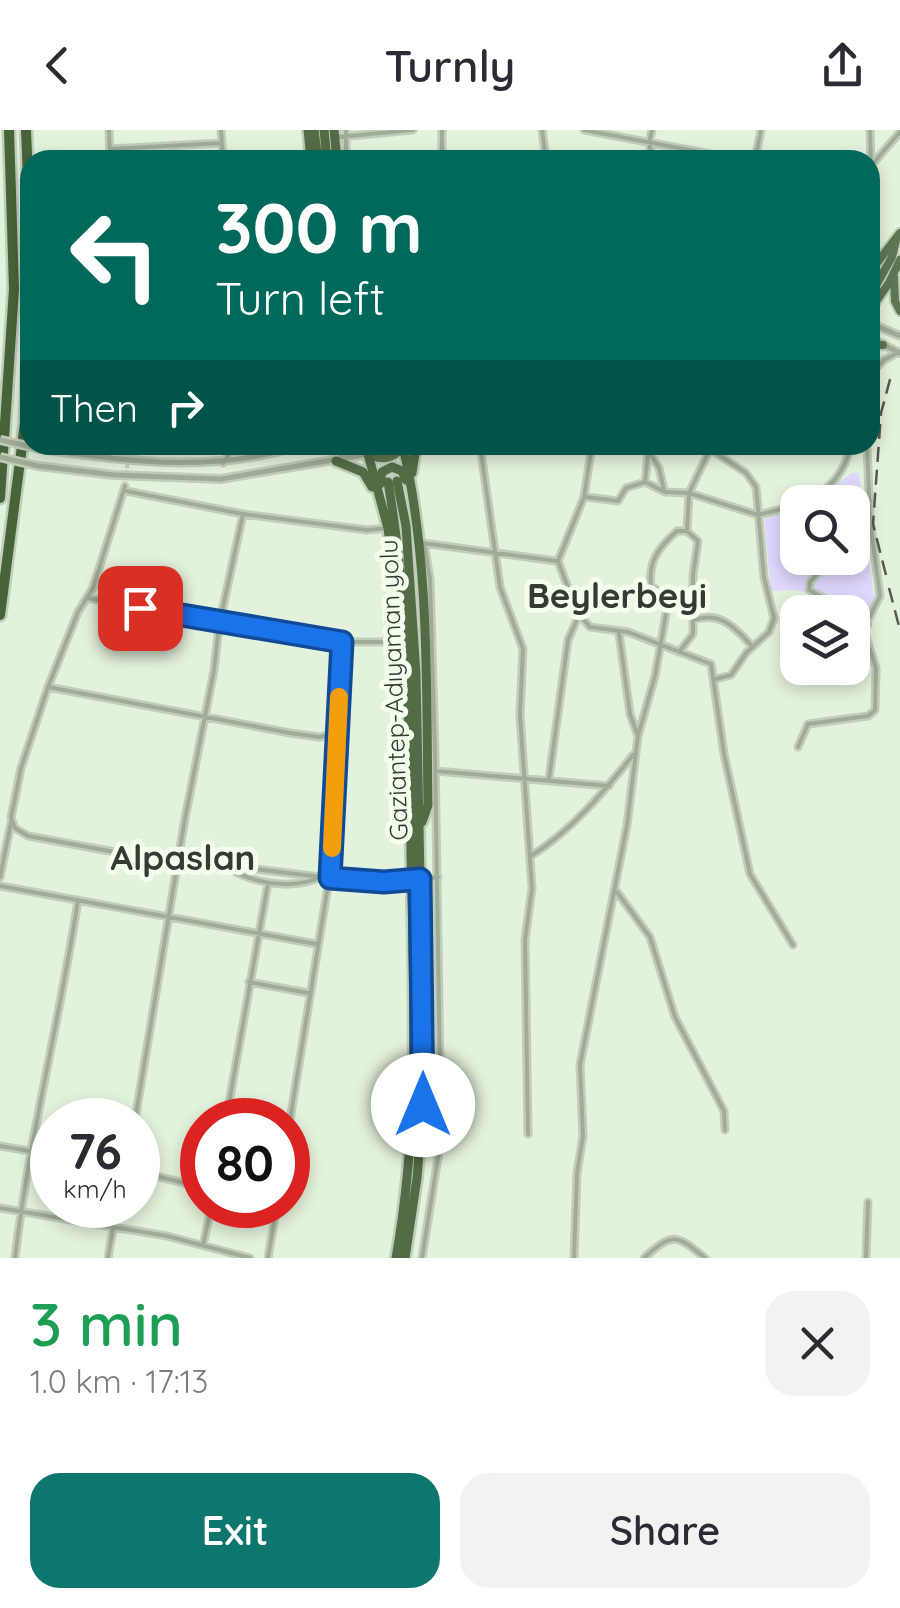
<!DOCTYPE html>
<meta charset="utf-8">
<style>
:root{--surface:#fff;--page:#f2f2f3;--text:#2b2b33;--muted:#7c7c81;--accent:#0f766e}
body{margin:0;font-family:Quicksand,sans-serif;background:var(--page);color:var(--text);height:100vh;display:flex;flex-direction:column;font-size:38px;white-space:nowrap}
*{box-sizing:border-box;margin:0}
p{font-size:32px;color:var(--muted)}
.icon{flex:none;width:55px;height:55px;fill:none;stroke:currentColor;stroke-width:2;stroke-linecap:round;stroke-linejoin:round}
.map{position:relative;height:1128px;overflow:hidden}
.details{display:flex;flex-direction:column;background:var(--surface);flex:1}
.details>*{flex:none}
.guide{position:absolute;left:20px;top:20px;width:860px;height:305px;border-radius:30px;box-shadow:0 5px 15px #0003;background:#00695c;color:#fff;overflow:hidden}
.buttons{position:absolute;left:780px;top:355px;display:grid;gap:20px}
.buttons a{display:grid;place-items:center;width:90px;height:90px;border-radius:20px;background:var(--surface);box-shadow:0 5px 15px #0003;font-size:50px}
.speed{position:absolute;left:30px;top:968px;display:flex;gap:20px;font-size:50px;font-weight:700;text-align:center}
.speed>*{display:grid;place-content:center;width:130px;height:130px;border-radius:50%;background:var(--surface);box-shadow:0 5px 15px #0003;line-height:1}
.speed small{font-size:25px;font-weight:400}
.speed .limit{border:15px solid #d22;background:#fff;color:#111}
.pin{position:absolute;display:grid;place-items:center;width:85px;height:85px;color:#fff;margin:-42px;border-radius:20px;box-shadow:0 5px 15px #0006}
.me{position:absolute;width:110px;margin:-55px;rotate:0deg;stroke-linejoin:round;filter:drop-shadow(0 0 8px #0008)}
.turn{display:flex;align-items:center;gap:35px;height:210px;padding:0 30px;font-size:45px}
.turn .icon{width:130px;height:130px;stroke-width:2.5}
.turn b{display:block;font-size:70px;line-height:85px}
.then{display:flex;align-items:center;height:95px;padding:0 30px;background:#0003;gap:20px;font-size:38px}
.round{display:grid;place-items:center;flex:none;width:105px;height:105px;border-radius:30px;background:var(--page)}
.overview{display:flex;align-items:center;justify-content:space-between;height:170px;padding:0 30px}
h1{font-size:60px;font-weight:600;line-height:75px;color:#1e9e55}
.button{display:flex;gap:20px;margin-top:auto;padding:20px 30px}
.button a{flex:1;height:115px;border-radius:30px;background:var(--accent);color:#fff;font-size:40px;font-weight:600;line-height:115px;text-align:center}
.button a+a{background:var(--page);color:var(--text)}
header{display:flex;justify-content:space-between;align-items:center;height:130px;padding:0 30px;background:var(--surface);font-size:45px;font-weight:600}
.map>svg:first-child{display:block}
.green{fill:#e0d7fd}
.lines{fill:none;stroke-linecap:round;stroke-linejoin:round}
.minor-tunnel{stroke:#c0cdba;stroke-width:4;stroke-dasharray:4 2;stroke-linecap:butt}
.trunk-tunnel{stroke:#c0cdba;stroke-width:9;stroke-dasharray:9 4.5;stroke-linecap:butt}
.minor-casing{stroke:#c0cdba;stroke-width:9}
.tertiary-casing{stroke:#c0cdba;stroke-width:10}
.primary-casing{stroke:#c0cdba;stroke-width:12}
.trunk-casing{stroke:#c0cdba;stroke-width:14}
.motorway-casing{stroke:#c0cdba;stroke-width:15}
.minor{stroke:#9fac98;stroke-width:4}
.tertiary{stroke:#9fac98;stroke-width:5}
.primary{stroke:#5f7653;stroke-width:8}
.trunk{stroke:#546c46;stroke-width:9}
.motorway{stroke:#48633a;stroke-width:10}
.rail{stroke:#535a4f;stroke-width:2.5;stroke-dasharray:15 8;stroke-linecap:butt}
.tertiary-bridge-casing{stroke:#c0cdba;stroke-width:10;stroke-linecap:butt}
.tertiary-bridge{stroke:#9fac98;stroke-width:5}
.route-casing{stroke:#114b97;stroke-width:25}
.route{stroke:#1a73e8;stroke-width:18}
.slow{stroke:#f59e0b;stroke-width:18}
.labels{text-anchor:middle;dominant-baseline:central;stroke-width:10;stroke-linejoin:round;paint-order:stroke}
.street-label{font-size:25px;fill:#353b32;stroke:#f3feed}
.district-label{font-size:35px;font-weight:bold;fill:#353b32;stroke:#f3feed}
</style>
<header><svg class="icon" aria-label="back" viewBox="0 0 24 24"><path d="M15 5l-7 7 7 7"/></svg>Turnly<svg class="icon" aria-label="share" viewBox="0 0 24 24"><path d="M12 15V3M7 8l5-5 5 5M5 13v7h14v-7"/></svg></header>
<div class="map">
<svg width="900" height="1128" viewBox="0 0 900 1128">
<rect width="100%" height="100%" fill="#e3f2dc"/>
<path class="green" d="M852,343H859L874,469L863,488L837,467L793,460L771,461L764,389L797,380L798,428H852V372H812Z"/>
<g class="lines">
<path class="minor-tunnel" d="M125,356L129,319"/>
<path class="trunk-tunnel" d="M380,315L386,347
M389,315L397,351"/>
<defs>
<path id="minor" d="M109,0L110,30
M221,0L223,30
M542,0L546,30
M584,0L742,30
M652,0L649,13L653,30
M870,0L871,35
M339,7L413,0
M110,19L222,13
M346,30V0
M442,30V0
M755,30L761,0
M870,37L900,2
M870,244L884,230L899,222
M129,315V319
M244,315L259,325
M480,315L500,457L523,519L520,585L532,758L525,810L528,1004
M592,315L584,367L558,431L577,482L590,497L628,502L711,534L724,624L750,744L793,815
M704,315L746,343L756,357L764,447L774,488L769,502L747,522L731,545L716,549
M650,323L659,338L664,360
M223,333L236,315
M645,352L665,362L689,363L758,385L798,375
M125,356L93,458L78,482L48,557L21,638L11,688L15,698L28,706L115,722L329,748L408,751
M126,361L243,384L367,400L388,398
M586,367L618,371L626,358L645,352L649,315
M804,372C830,361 845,342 851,315
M852,399L870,371
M422,413L556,431
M831,428L810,452L809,460L849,482
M87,468L343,512H385L398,488
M852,484L868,494
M693,490C719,481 734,496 751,515
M619,503L630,584L638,606
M679,522L693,504V445L698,411L687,401L689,363L712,315
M852,522L880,466L870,390L867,315
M842,541L844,538
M48,557L290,603L319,607L337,604
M798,617L808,594L868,586L875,580L876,538L864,501
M436,641L609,656
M549,649L568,510L579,485
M531,726C572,700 603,663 633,625
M229,738C254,754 293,760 321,747
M0,747L11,693
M422,749L438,747
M0,756L316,814
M617,762L650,807L675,887L724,981L725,1000
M249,852L308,863
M135,990L184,694L214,540L219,496L243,384
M226,990L268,753
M288,1002L332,731L343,512
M0,1016L52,1025
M138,1042L202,1057
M0,1078L167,1106L250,1128
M203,1115L212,1075
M15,1128C29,1008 60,890 78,770
M108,1128L117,1075
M268,1128L277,1075
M422,1128L441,1009L435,624L430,449L424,413
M574,1128L577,1043L583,1006L580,935L627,695L638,606L655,546L667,478L666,467L651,456C648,431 659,417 677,401H687
M644,1128C673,1102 676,1104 705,1128
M866,1128L868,1072"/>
<path id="tertiary" d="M870,193L900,206
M870,208L900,223
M41,319C130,331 213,344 300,315
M339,329L347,315
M38,336L114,345L221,349L368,324"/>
<path id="primary" d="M870,142L900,103
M894,147L895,171L900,181
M870,166L892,127L896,110
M870,180L889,153L900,130
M870,214L883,215
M360,315C373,332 392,333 404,315"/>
<path id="trunk" d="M308,0L311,30
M314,0L318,30
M324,0L327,30
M334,0L337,30
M403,317C430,432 426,557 428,675L422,692
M368,324L388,398L393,439
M336,331L363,342L372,357
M412,343L415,323L421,315
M397,351L406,396L416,544L422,848L423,975L417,1048L405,1128
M388,352C409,474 409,601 411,725C414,860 420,994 396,1128
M380,354L382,342L392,337L402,341L406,350"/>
<path id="motorway" d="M26,0L30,98
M0,368L14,159L9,0
M0,485L25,293L30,171"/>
</defs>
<use href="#minor" class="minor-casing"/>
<use href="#tertiary" class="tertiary-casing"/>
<use href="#primary" class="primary-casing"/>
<use href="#trunk" class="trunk-casing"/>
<use href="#motorway" class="motorway-casing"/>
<use href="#minor" class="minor"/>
<use href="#tertiary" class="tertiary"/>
<use href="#primary" class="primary"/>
<use href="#trunk" class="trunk"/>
<use href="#motorway" class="motorway"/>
<path class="rail" d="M886,445L873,394L881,283L892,242
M889,458L900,500"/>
<defs>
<path id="tertiary-bridge" d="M0,310L41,319
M0,327L38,336"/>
</defs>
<use href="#tertiary-bridge" class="tertiary-bridge-casing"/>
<use href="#tertiary-bridge" class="tertiary-bridge"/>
</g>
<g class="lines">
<defs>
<path id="route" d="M140,478L342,512L330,748L384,752L420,749L423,975"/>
</defs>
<use href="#route" class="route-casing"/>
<use href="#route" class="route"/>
<path class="slow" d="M332,718L339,567"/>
</g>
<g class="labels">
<g class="street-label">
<text transform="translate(393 560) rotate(-92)">Gaziantep-Adıyaman yolu</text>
</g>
<g class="district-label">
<text x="617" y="465">Beylerbeyi</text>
<text x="183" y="727">Alpaslan</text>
</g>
</g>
</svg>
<div class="buttons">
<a><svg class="icon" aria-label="search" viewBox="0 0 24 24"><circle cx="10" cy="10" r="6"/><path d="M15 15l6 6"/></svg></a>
<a><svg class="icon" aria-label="layers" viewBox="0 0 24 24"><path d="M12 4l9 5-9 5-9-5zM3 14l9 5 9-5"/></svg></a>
</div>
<div class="speed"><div>76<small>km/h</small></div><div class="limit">80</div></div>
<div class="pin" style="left:140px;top:478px;background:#d93025"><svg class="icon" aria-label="arrive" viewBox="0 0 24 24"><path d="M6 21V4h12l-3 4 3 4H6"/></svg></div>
<svg class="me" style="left:423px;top:975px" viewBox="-20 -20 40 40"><circle r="19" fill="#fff"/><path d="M0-13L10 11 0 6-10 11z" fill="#1a73e8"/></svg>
<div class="guide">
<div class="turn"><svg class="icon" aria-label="left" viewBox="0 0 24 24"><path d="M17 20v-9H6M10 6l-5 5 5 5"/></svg><div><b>300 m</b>Turn left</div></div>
<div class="then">Then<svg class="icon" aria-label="right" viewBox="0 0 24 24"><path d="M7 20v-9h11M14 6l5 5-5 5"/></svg></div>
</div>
</div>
<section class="details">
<div class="overview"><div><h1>3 min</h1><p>1.0 km · 17:13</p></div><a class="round"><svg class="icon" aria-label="close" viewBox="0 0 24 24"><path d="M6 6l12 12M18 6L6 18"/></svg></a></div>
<div class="button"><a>Exit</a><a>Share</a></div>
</section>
